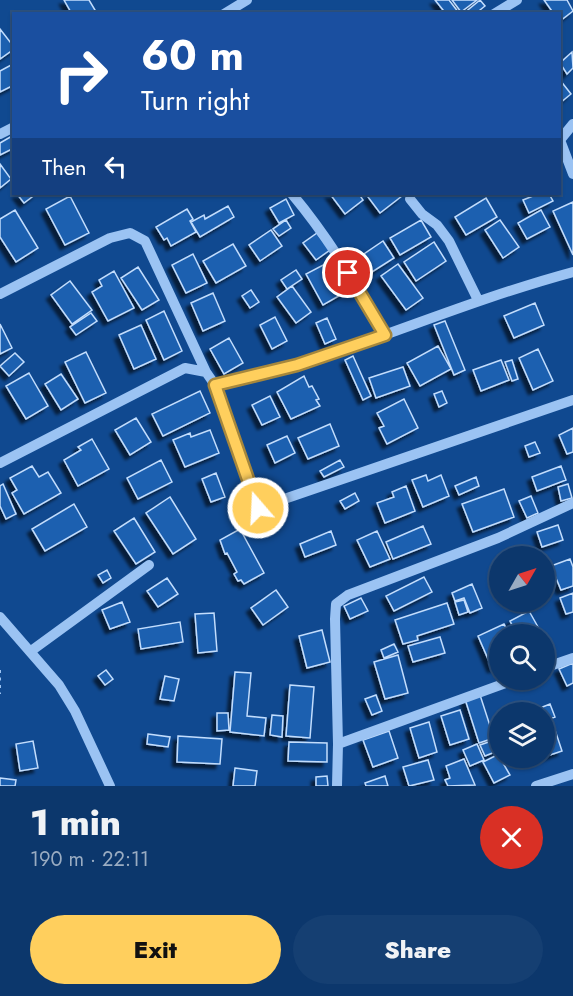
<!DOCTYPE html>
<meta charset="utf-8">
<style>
:root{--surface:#0c376c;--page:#153f72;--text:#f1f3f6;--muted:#9aacc2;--line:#2c517f;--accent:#ffcf5d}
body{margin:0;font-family:Jost,sans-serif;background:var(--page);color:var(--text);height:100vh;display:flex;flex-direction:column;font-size:22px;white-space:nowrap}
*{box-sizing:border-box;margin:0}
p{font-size:20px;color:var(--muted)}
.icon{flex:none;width:33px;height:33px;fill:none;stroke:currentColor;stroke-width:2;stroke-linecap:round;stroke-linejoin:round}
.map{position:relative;height:786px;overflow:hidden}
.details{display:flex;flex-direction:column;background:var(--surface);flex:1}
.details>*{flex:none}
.banner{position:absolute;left:12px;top:12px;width:549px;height:183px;border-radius:0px;box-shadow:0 2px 4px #0004,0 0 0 2px var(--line);background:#1a4fa0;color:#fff;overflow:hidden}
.needle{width:39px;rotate:51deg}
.buttons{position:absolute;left:489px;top:546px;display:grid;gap:12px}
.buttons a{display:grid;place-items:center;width:66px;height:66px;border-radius:50%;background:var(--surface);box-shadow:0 2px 4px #0004,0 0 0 2px var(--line);font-size:30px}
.pin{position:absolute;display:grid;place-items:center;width:51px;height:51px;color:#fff;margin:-26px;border:3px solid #fff;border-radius:50%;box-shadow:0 2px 6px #0007}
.me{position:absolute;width:66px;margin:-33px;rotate:341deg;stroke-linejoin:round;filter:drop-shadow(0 0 4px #0008)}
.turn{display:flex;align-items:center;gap:21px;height:126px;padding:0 30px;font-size:27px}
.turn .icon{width:78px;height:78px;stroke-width:2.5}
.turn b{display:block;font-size:42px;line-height:51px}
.then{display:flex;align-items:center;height:57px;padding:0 30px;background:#0003;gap:12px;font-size:22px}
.round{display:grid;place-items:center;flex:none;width:63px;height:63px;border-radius:32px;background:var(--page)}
.summary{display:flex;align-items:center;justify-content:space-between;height:102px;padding:0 30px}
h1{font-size:36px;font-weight:800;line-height:45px}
.action{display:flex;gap:12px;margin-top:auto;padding:12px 30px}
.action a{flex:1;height:69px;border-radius:36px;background:var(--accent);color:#111;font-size:24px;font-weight:800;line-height:69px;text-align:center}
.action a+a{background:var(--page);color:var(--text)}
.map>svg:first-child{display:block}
.building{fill:#1e60b0;stroke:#c2ddfd;stroke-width:1.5;filter:url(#shadow)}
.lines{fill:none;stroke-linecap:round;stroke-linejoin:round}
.path{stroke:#9bc3f3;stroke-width:2;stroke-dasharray:3 4.5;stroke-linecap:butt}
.minor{stroke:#9bc3f3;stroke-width:10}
.route-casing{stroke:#a6873c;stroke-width:15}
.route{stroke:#ffcf5d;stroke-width:10}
</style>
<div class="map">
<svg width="573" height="786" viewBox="0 0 573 786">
<defs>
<filter id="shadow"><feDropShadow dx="-4.5" dy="4.5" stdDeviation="1.5" flood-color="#0009"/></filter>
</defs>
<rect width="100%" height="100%" fill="#104990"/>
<path class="building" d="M64,0H89L95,10L89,14H72Z
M435,0H449L459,13L439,14L443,10Z
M452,0H477L461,12Z
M480,0L485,6L475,14H463Z
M544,0H567L573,11L560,21V14H554Z
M0,29L14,47V49L0,59Z
M572,52L573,68L567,74L560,63Z
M13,64L14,85L0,92V71Z
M560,80L571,94L560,103Z
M12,136L14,148L0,155V143Z
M0,164L11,179L0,188Z
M17,194H36L24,203Z
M330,194H359L363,200L345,214Z
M372,194H400L402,196L380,213L368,197Z
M538,194H549L553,201L529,213L523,200Z
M70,196L89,233L65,245L46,209Z
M486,198L497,217L466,235L455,217Z
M286,199L294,215L279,223L270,208Z
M573,202V255L553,211Z
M228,206L234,217L200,237L191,222L204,215L205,219Z
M187,209L193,219L190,221L196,232L171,246L167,238L164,240L156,227Z
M15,210L38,248L16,262L0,237V219Z
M541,210L550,227L527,239L518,223Z
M286,220L291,228L279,236L273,229Z
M421,220L431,237L400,255L390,238Z
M500,220L519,247L503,258L485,230Z
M271,230L282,246L260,261L249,245Z
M317,233L330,250L316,260L303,243Z
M383,241L394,258L372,272L361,256Z
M434,242L446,261L416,281L404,262Z
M233,244L246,266L216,283L203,261Z
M193,254L207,283L186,293L172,265Z
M327,263L344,293L323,305L306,274Z
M398,264L423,298L406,310L381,276Z
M138,267L159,300L142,310L121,278Z
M296,270L302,279L287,289L281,280Z
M114,271L134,308L108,321L92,292L102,286L99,280Z
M70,281L92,310L72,324L51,295Z
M292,286L311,312L296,323L277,297Z
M251,290L259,302L250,308L242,296Z
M213,293L225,321L203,331L191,303Z
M535,303L544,325L514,338L504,316Z
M164,311L182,351L164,360L146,320Z
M91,313L97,321L76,335L70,327Z
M275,317L287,341L272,349L260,325Z
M327,318L336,339L325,344L316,323Z
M445,321L465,370L454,375L434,325Z
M0,324L12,348L0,354Z
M141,325L156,359L134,369L119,335Z
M229,338L243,363L224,374L210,349Z
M438,346L451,369L420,386L407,363Z
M538,349L553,381L533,390L519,358Z
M86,352L106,393L85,403L65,362Z
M15,353L24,362L9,376L0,366Z
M353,356L371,396L363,400L345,360Z
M501,360L509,380L481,391L473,370Z
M512,360L518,379L512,381L505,362Z
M403,367L410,386L376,398L369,378Z
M29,373L48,406L26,419L6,386Z
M61,374L78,399L61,410L45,384Z
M304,376L309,387L312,386L319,399L316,400L320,406L291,419L277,392Z
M200,391L210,413L163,436L152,414Z
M442,391L447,403L439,407L434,394Z
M270,396L280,417L262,425L252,405Z
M404,399L418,428L387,444L379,428L384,426L377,413Z
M136,418L151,442L130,455L115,430Z
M330,424L339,446L308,459L298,438Z
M573,428V452L567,454L559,435Z
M210,430L219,453L185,467L173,440L190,433L191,437Z
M287,436L295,453L275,463L267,445Z
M92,439L109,469L78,486L64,460L81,450L78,447Z
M535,442L540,453L529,457L525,446Z
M161,460L172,482L138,499L127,478Z
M340,460L344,467L324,477L320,471Z
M32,466L39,477L48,472L61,493L24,514L12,493L17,490L10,478Z
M561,466L566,480L537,491L532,477Z
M216,473L225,497L211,502L202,479Z
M426,475L428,481L441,475L449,496L423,507L412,480Z
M476,477L479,486L459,495L455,486Z
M3,484L16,514L6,519L0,506V486Z
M568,484L572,498L561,501L558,487Z
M406,486L415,511L385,523L377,503L394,497L392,492Z
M504,489L514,517L473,532L462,504Z
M355,493L359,501L345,509L340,501Z
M531,496L538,513L527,518L519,501Z
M170,497L196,539L173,554L146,513Z
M74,504L87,527L45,551L32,529Z
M134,518L155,552L136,564L114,531Z
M558,525L563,540L542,547L537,532Z
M423,526L431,544L393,559L386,542Z
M240,529L264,573L244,584L241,580L238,581L234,574L237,572L227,553L225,554L220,540Z
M331,531L336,545L305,557L300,544Z
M377,531L390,559L370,567L357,540Z
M570,559L573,567V586L561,590L551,566Z
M107,570L111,578L103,583L98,575Z
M424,577L432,592L394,611L386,596Z
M167,578L178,594L158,607L147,591Z
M472,584L482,608L470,613L464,598L455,601L452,593Z
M276,590L288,607L263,625L251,608Z
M573,593V612L566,614L560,598Z
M361,598L368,611L350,619L344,606Z
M464,600L468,612L459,615L455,602Z
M122,602L130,622L110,629L102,610Z
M447,603L454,624L417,636L418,640L403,644L395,620Z
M529,611L542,634H517L510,621Z
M214,613L217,651L198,653L195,614Z
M180,622L183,642L141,649L138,629Z
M504,624L509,634H500V665L492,668L478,636Z
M322,630L330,662L307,668L299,636Z
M440,637L445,653L413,662L408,646Z
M394,644L398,652L384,658L381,650Z
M398,655L408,693L385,699L374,662Z
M573,663V683L567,686L559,669Z
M106,670L113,679L105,685L98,676Z
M235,672L251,673L247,716L266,718L264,736L230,732Z
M165,676L179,679L174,701L160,699Z
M290,685L314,687L310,738L286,736Z
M376,695L382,711L372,715L365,699Z
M480,695L494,738L479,743L465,699Z
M550,704L555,717L544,721V712H530Z
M460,710L469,739L450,745L441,716Z
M217,713H228L229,730L217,731Z
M272,715L283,716L282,737L270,735Z
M552,721L562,751L544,757V723Z
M429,722L437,752L419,758L410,728Z
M389,731L398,758L373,767L363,740Z
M148,734L170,737L168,747L147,744Z
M178,736L222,739L220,764L177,762Z
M500,738V750L485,756L480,745Z
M33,741L38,768L20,771L16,744Z
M289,742L327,743V762L288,761Z
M477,744L484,760L470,766L463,750Z
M499,754L500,758L510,775L494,783L483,762Z
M464,759L475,785L448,786L445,780L450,778L446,766Z
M428,760L434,780L409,786L403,767Z
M235,768L257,771L255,786H233Z
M327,776L328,786H316V777Z
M385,776L388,786H366L365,783Z
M0,778L16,780L15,786H0Z"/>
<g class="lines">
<path class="path" d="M0,670V694"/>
<path class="minor" d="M224,14L247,0
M494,14L517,0
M573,124L560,140L573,174
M0,134L14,127
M292,194C328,237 357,285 385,335
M410,199L422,214L437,225L449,241L478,300
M0,294L110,238L130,233L145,241L206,372
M215,385L258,508L573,400
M0,463L185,368L206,372L215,385C243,378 272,373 300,364C391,335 480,297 573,272
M0,617L59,685L75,711L110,786
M31,651L149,565
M544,668L573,658
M338,744L514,680
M337,786L338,744L335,619L336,604L348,595L498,538L573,503
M536,786L573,774"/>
</g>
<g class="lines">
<defs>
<path id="route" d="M258,508L215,385L297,365L385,335L348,273"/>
</defs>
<use href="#route" class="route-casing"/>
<use href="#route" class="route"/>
</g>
</svg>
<div class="buttons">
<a><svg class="needle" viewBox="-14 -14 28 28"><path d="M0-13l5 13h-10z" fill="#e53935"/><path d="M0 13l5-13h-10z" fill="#9aacc2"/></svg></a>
<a><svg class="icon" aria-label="search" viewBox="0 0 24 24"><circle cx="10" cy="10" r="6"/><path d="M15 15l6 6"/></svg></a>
<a><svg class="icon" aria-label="layers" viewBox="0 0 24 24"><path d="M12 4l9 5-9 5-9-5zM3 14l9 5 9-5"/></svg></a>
</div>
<div class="pin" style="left:348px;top:273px;background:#d93025"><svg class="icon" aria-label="arrive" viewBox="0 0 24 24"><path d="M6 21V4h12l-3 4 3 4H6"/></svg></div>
<svg class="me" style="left:258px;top:508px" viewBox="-20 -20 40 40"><circle r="17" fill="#ffcf5d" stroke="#fff" stroke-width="3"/><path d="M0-11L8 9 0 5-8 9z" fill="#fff"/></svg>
<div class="banner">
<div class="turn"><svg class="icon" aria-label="right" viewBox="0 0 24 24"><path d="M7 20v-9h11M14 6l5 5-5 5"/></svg><div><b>60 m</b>Turn right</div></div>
<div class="then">Then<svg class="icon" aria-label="left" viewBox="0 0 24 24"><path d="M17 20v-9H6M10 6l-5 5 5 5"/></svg></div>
</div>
</div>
<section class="details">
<div class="summary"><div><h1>1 min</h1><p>190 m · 22:11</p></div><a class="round" style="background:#d93025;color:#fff"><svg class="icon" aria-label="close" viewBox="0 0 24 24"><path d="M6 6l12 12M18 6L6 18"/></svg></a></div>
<div class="action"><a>Exit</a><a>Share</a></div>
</section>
